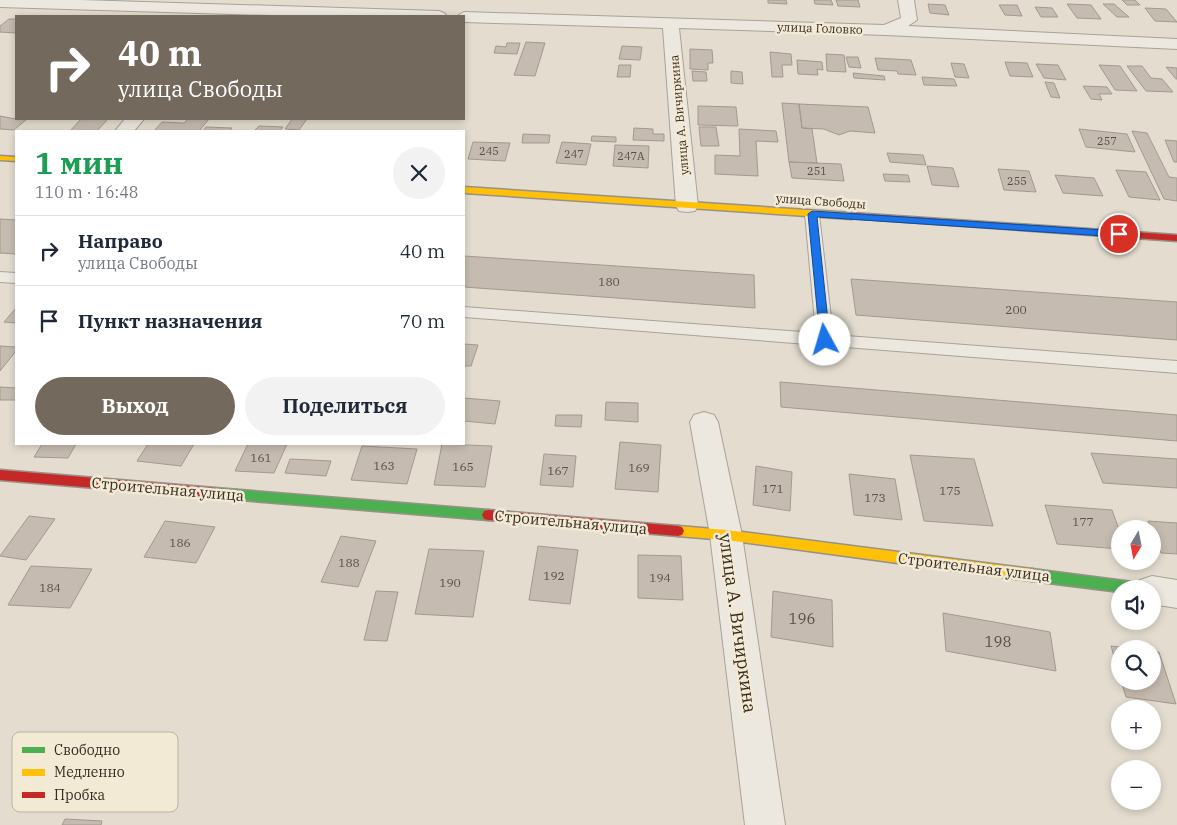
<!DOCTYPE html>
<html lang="ru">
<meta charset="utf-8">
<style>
:root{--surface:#fff;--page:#f2f2f3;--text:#1f2937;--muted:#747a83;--line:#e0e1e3;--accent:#73695d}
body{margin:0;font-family:"IBM Plex Serif",serif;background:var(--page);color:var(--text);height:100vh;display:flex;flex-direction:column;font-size:19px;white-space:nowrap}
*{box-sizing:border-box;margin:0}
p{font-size:16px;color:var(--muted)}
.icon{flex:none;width:28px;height:28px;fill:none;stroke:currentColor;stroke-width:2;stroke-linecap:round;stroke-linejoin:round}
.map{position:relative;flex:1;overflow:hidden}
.drawer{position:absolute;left:15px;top:130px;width:450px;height:315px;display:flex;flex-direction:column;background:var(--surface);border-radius:0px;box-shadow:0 2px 8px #0003}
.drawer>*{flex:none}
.hud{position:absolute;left:15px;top:15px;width:450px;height:105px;border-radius:0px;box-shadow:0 2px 8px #0003;background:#73695d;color:#fff;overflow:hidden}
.needle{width:32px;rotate:190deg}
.buttons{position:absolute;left:1111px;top:520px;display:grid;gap:10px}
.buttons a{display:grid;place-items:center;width:50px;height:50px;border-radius:50%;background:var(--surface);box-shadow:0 2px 8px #0003;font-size:25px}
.pin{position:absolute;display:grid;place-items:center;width:42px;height:42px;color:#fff;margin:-21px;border:2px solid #fff;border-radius:50%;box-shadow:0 1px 5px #0007}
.me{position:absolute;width:55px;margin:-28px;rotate:354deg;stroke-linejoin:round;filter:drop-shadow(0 0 4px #0008)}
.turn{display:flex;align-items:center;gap:18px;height:105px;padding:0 20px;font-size:22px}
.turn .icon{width:65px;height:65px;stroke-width:2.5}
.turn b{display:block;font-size:35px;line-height:42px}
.round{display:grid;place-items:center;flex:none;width:52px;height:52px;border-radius:26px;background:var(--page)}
.headline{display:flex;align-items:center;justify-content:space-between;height:85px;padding:0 20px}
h1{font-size:30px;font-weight:800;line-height:38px;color:#1e9e55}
.button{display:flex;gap:10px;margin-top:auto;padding:10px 20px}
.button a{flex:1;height:58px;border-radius:30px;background:var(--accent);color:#fff;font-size:20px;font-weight:800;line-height:58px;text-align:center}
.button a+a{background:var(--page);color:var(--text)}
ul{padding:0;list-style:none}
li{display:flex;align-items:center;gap:15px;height:70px;padding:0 20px;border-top:1px solid var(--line)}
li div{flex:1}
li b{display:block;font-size:19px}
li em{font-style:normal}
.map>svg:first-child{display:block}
.building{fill:#c6bbb0;stroke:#a3998f}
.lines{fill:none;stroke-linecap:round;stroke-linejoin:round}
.lane-casing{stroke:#a8a298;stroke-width:2}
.street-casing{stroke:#a8a298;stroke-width:2}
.fast-casing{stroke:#989188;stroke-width:3}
.slow-casing{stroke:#989188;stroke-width:3}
.jam-casing{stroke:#989188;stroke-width:3}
.lane{fill:#ece8e0;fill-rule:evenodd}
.street{fill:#ece8e0;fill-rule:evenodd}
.fast{fill:#4caf50;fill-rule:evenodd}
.slow{fill:#ffc107;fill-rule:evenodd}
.jam{fill:#c62828;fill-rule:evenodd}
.route{fill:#1a73e8;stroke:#114b97}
.labels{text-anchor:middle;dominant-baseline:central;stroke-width:5;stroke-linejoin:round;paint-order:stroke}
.far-number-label{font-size:11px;fill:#5b4f44}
.far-street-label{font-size:12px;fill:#372b20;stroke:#f3ead6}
.number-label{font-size:12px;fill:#5b4f44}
.street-label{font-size:15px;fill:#372b20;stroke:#f3ead6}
.near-number-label{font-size:15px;fill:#5b4f44}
.near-street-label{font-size:18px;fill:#372b20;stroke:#f3ead6}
.key{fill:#f3ead6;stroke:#bbb19f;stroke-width:1}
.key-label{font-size:14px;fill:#372b20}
</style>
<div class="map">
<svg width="1177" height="825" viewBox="0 0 1177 825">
<rect width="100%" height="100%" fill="#e3dccf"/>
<path class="building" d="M768,0H786L787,4L768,3Z
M814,0H831L833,5L815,4Z
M836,0H858L860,7L838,6Z
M1122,0H1135L1140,5H1127Z
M928,4L945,5L949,15L930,13Z
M1067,4L1091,5L1101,19L1077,18Z
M1103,4H1114L1129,17H1117Z
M999,5H1017L1022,16L1005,15Z
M1035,7L1052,8L1058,17H1041Z
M1145,8L1166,9L1177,22L1155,21Z
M9,19H16V33L0,32V26Z
M526,42L545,43L535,76L514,75Z
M507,43H520L517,54L494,53L496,46L506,47Z
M622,46L642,47L640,60L619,59Z
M690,49L712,50L713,63H708V70L690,69Z
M770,52L791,54L792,65H782L783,77H772Z
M826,54L844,55L846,72L827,71Z
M846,57H858L861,68L849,67Z
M875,58L911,60L916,75L898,74L897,71L878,70Z
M797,60L822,62L823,70L817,69L818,75L798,74Z
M1005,62L1027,63L1033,77L1010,76Z
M951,63L964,64L969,78L955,77Z
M1036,64L1058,65L1066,80L1044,78Z
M619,65H631L630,77H617Z
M1099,65L1120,66L1137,91L1115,90Z
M1127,66H1142L1151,78L1162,79L1173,92L1146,91Z
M1166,67L1177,68V79H1176Z
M692,71L706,72L707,81H693Z
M731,71L742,72L743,84L731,83Z
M853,73L884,76L885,80L854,78Z
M922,77L954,79L957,86L924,85Z
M1045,82L1054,83L1060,98L1051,97Z
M1083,86L1107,87L1112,94H1099L1102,100L1091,99Z
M782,103L799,104L802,128L812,129L817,163L789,162Z
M799,104L868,107L875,133L850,131L839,135L824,129L802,128Z
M698,106L736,107L738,126L698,125Z
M0,116L16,119H27L14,130L0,129Z
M81,119H108L97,131H70Z
M188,119H209L199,131H154L162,122L184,123Z
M292,119H307L299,130L285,129Z
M259,126L283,127L280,131H254Z
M206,127L232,128L230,131H203Z
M699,127H716L719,146H701Z
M634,128L653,129V134H664V141L633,140Z
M739,129L776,131L778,142L756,141L758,176L715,174V155L740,156Z
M1079,129L1127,134L1135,152L1086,147Z
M1132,131L1147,133L1169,177L1177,178V201L1164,199Z
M523,134L550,135L549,143H522Z
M592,136L616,137V142L591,141Z
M1165,140L1177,141V162H1174Z
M473,142L510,143L505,161L468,159Z
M562,142L591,144L586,165L556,163Z
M615,145L649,146L648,168L613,166Z
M887,153L923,155L926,165L890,162Z
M789,162L841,164L844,181L792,178Z
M927,166L953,168L959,187L932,185Z
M998,169L1029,171L1036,192L1004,190Z
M1116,170L1146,172L1160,200L1129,197Z
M883,174L908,175L910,182L885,181Z
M1055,175L1094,178L1103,196L1063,193Z
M0,219L16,220V254L0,253Z
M464,256L754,275L755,308L464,287Z
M851,279L1177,302V340L856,315Z
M16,308V323L4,322Z
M464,344L478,345L471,366H464Z
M0,346L16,347V351L0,371Z
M780,382L1177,415V441L781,407Z
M0,387L16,388V400H0Z
M464,398L500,401L495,424L464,421Z
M606,402L638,403V422L605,420Z
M556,415H582L581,427L555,426Z
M620,442L661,445L658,492L615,489Z
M42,444H76L68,458L34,457Z
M148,444H194L181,466L137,461Z
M248,444H287L274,473L235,471Z
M442,444L492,446L485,487L434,485Z
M362,446L417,449L407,484L351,480Z
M1091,453L1177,459V488L1103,483Z
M544,454L576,456L573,487L540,485Z
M910,455L974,459L993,526L924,521Z
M290,459L331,461L326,476L285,473Z
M756,466L792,472L790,511L753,505Z
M849,474L895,479L902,520L854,515Z
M1045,505L1112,510L1120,532V549L1057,544Z
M29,516L55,519L26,560L0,556Z
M165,521L215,527L196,563L144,557Z
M1148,521L1177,523V554L1161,553L1152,529Z
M341,536L376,541L358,587L321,582Z
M538,546L578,550L570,604L529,600Z
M429,549L484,551L473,617L415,614Z
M638,555L681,556L683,600L638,598Z
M31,566L92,569L70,608L8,605Z
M376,591L398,592L387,641L364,640Z
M773,591L832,600L833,647L771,637Z
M943,613L1050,632L1056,671L946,651Z
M1111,646L1134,649H1120V677Z
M1152,651L1159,652L1176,704L1126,697L1121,681H1152Z
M65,819L102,821L101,825H62Z"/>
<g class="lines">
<defs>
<path id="lane" d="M812,210L817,211L819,214L833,335L1177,361V373L464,317V307L816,333L805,214L807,211Z
M0,272L16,273V283L0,282Z"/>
<path id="street" d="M0,0H80L439,11L444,13L447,16H302L0,7Z
M898,0H914L917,20L908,26L1177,39V49L886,35L679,28L698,206L695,211L687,212L679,211L676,206L663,28L464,22V16H457L464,12L884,25L901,18Z
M125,119H144L134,131H115Z
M704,412L714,415L718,422L742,535L785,825H745L710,535L690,422L694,415Z
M1152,576L1177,580V608L1152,604V589H1136L1140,580Z"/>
<path id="fast" d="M215,488L488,510L492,511L494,515L492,519L488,520L215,498L211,496L209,493L211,490Z
M1032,569L1140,583L1145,585L1147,589H1120V592L1032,581L1027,579L1025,575L1027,571Z"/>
<path id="slow" d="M0,156L16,157V161L0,160Z
M464,187L852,213L856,216L852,219L464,193Z
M678,526L726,530L1032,569L1037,571L1039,575L1037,579L1032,581L726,540L678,536L674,535L672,531L674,527Z"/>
<path id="jam" d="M852,213L1177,235V241L849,218L848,216Z
M0,470L215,488L219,490L221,493L219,496L215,498L0,480Z
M488,510L678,526L682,527L684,531L682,535L678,536L488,520L484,519L482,515L484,511Z"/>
</defs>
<use href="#lane" class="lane-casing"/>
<use href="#street" class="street-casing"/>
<use href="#fast" class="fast-casing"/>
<use href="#slow" class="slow-casing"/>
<use href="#jam" class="jam-casing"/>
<use href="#lane" class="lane"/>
<use href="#street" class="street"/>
<use href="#fast" class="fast"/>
<use href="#slow" class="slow"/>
<use href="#jam" class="jam"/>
</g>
<path class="route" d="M812,211L1119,231L1124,234L1119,237L817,217L830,340L825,343L820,340L808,214Z"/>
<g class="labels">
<g class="far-number-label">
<text x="1107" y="141">257</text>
<text x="489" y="151">245</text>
<text x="574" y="154">247</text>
<text x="631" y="156">247А</text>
<text x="817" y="171">251</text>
<text x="1017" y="181">255</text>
</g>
<g class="far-street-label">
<text transform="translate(820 28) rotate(2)">улица Головко</text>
<text transform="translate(679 115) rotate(-95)">улица А. Вичиркина</text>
<text transform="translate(821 201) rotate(4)">улица Свободы</text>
</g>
<g class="number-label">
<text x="609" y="281">180</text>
<text x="1016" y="309">200</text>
<text x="261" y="457">161</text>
<text x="384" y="465">163</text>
<text x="463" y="466">165</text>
<text x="639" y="467">169</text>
<text x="558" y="470">167</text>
<text x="773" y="488">171</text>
<text x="950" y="490">175</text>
<text x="875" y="497">173</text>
<text x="1083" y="521">177</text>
<text x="180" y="542">186</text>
<text x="349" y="562">188</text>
<text x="554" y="575">192</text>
<text x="660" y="577">194</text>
<text x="450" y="582">190</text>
<text x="50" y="587">184</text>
</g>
<g class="street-label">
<text transform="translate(168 489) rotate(5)">Строительная улица</text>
<text transform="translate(571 522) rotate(5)">Строительная улица</text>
<text transform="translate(974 567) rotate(7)">Строительная улица</text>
</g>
<g class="near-number-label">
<text x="802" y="618">196</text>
<text x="998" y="641">198</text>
</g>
<g class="near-street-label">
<text transform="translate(738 623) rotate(82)">улица А. Вичиркина</text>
</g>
</g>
<rect x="12" y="732" width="166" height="80" rx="8" class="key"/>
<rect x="22" y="747" width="23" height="6" fill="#4caf50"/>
<rect x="22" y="769" width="23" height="7" fill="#ffc107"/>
<rect x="22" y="792" width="23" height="6" fill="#c62828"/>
<g class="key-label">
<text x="54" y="755">Свободно</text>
<text x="54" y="777">Медленно</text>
<text x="54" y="800">Пробка</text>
</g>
</svg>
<div class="buttons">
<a><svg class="needle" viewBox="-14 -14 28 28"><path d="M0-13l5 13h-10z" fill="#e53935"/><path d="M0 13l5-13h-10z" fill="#747a83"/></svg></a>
<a><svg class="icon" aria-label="sound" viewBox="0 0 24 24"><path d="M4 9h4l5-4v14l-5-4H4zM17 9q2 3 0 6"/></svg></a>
<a><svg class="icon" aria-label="search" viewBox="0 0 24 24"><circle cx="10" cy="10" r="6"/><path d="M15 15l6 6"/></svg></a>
<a>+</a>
<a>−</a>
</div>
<div class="pin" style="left:1119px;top:234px;background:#d93025"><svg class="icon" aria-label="arrive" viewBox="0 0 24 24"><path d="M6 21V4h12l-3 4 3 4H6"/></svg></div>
<svg class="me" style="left:825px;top:340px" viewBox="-20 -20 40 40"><circle r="19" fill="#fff"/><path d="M0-13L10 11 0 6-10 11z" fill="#1a73e8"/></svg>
<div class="hud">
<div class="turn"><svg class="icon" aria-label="right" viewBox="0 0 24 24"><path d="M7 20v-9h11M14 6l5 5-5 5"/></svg><div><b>40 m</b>улица Свободы</div></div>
</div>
<section class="drawer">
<div class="headline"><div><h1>1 мин</h1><p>110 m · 16:48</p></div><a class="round"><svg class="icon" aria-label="close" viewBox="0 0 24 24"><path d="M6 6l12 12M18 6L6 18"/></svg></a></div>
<ul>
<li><svg class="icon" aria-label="right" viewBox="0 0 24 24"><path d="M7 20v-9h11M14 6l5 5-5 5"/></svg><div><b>Направо</b><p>улица Свободы</p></div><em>40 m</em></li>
<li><svg class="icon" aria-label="arrive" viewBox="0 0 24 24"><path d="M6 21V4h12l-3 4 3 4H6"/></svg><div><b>Пункт назначения</b></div><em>70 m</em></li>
</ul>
<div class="button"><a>Выход</a><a>Поделиться</a></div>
</section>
</div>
